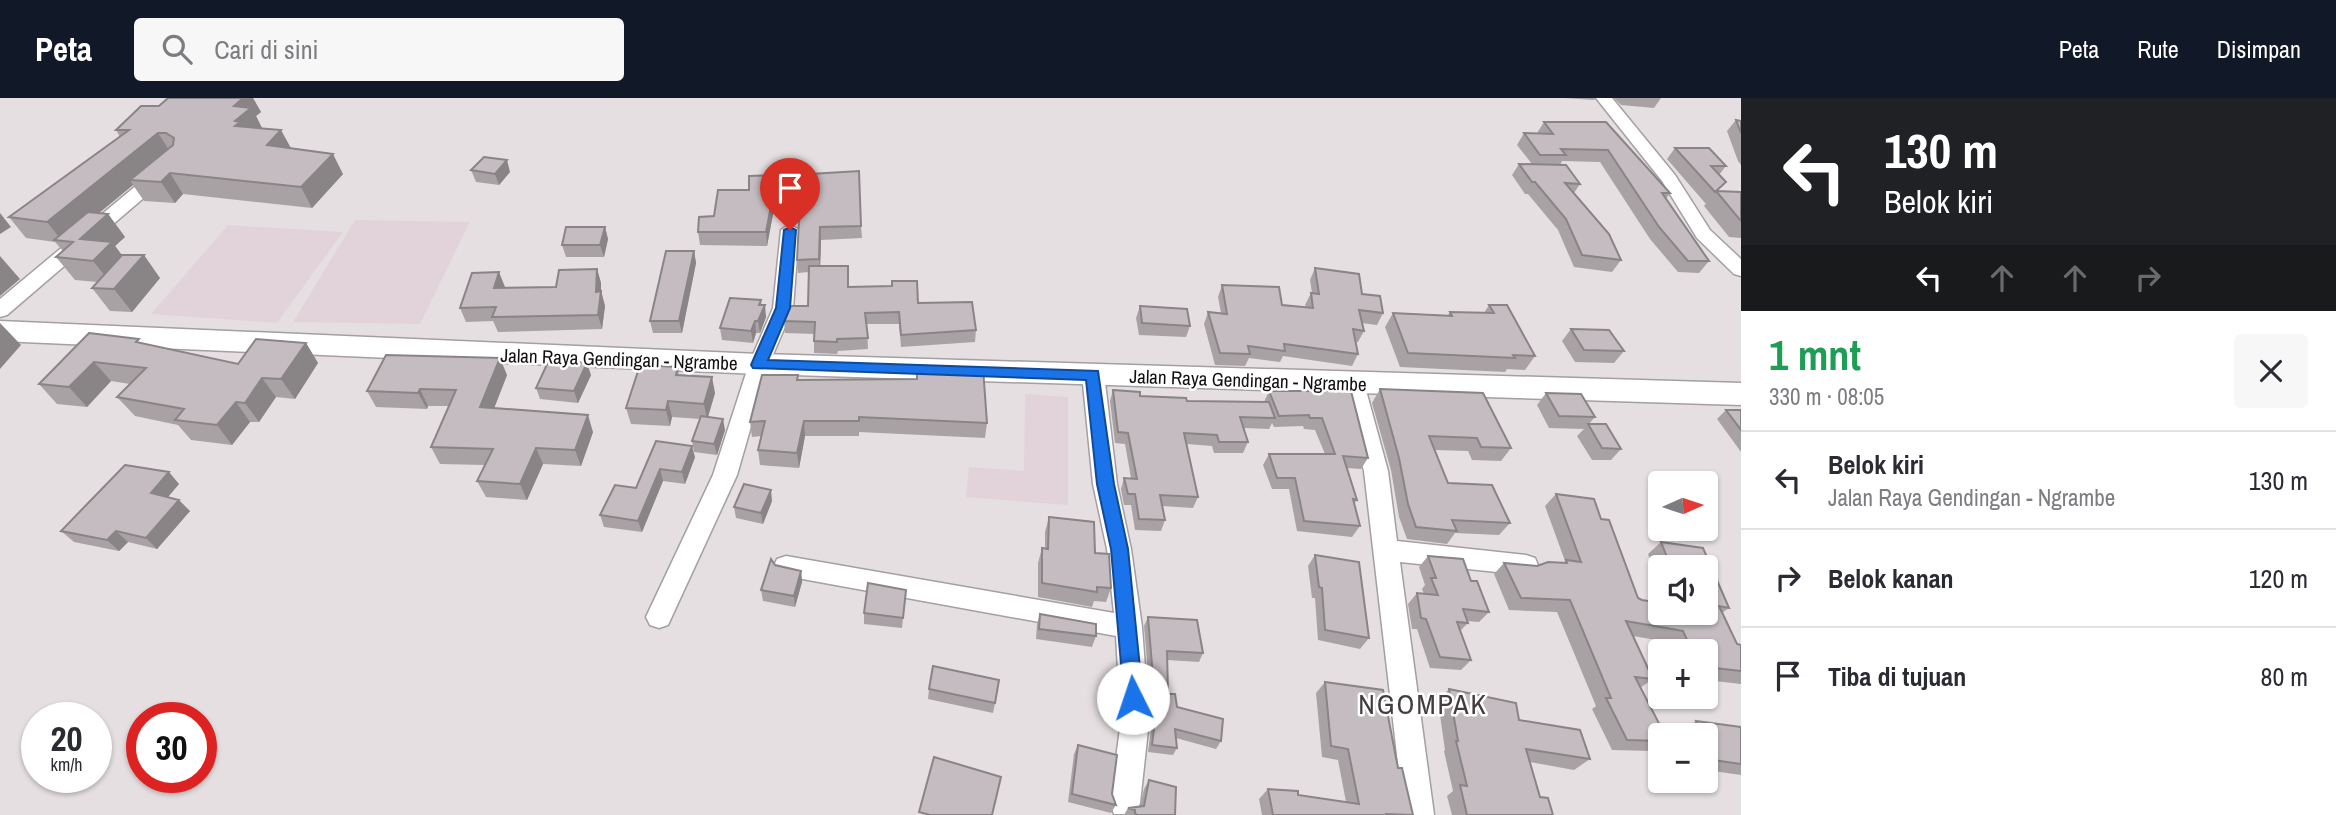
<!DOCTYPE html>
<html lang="id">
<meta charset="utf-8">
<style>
:root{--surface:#fff;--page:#f7f7f7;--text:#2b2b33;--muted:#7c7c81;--line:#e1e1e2;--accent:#111827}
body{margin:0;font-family:"Archivo Narrow",sans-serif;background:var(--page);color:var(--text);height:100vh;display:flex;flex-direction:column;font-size:26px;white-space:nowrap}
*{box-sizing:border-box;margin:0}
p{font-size:23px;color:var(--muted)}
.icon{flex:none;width:38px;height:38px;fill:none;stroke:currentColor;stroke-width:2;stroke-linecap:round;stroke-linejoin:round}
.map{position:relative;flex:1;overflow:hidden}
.panel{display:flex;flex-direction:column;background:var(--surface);width:595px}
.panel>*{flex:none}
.banner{background:#202124;color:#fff;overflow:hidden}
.needle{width:46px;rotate:87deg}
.controls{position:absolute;left:1648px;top:373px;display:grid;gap:14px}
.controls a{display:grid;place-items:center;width:70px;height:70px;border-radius:7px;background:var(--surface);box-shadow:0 2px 5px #0004;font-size:35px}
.speed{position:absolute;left:21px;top:604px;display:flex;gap:14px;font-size:35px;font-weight:700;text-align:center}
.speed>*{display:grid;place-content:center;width:91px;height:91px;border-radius:50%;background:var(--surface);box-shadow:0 2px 5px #0004;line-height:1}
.speed small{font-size:18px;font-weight:400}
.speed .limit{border:10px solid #d22;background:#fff;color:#111}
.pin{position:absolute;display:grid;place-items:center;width:60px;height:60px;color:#fff;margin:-72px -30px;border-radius:50% 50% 50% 0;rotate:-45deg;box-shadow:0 0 7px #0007}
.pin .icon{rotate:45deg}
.me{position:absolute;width:77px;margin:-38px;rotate:356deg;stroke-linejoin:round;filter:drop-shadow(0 0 5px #0008)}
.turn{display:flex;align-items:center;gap:24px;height:147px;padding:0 28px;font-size:32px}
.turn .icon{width:91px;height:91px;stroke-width:2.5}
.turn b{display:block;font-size:49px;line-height:60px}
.lanes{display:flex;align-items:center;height:66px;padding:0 28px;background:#0003;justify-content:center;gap:35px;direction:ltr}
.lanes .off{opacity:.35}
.round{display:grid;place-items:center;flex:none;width:74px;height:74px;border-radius:7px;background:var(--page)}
.summary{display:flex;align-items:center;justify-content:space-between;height:119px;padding:0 28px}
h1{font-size:42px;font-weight:800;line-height:52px;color:#1e9e55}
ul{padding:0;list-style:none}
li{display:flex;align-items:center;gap:21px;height:98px;padding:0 28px;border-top:2px solid var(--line)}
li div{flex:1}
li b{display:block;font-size:26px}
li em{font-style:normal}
header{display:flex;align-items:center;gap:42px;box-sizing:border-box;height:98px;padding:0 35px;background:var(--accent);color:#fff}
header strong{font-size:33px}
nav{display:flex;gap:38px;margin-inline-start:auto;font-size:24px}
.search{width:490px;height:63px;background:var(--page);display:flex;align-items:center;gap:18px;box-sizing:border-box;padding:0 24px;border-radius:7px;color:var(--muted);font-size:26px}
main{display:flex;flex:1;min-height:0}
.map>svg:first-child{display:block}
.built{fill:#e2d3db}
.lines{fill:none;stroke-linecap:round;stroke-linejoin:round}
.minor-casing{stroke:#a59ea2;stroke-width:3}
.secondary-casing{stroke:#a59ea2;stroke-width:3}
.minor{fill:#fff;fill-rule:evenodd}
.secondary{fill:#fff;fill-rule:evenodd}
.wall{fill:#a9a2a5}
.shaded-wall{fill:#898486}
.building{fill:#c4bcc0;stroke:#898486;stroke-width:2}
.route{fill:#1a73e8;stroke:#114b97;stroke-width:2}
.labels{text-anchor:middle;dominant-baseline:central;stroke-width:5;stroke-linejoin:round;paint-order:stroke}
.street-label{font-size:19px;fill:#120f11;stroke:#fff}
.near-quarter-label{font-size:28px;letter-spacing:2px;fill:#423c3f;stroke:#fff}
</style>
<header>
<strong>Peta</strong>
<div class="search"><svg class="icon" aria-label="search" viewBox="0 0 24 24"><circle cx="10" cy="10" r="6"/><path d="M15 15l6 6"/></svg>Cari di sini</div>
<nav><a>Peta</a><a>Rute</a><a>Disimpan</a></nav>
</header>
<main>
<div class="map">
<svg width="1741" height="717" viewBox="0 0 1741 717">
<rect width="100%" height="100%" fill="#e6dfe2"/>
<path class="built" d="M355,122L470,124L420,226L293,224Z
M228,127L343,134L277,225L151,216Z
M1025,296L1068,299V407L966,399L969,369L1024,373Z"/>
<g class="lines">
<defs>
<path id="minor" d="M1596,0H1612L1675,77L1710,132L1741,161V178L1734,176L1697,140L1662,83Z
M161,71L167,72L170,76L167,80L7,217L0,219V201L155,72Z
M790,126L799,132L793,210L769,266L737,377L668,527L659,530L650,527L646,519L713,377L749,266L773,210L781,132Z
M1093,269L1100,271L1104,276L1117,386L1131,451L1142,529L1149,623L1140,705L1136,716H1114L1110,705L1121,623L1116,538L786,478L777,475L774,468L777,461L786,458L1114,515L1107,451L1093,386L1082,276L1086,271Z
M1353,277L1361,280L1364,285L1388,373L1397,443L1526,457L1535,460L1538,467L1535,474L1526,477L1400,464L1434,717H1404L1364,373L1342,285L1345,280Z"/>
<path id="secondary" d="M0,223L759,256L1741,285V307L759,276L0,243Z"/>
</defs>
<use href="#minor" class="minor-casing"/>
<use href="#secondary" class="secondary-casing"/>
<use href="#minor" class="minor"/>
<use href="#secondary" class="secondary"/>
</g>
<path class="wall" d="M168,0H253L261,14L256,18L262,30L291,50L343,76L312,110L183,96L175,105L144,103L133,87L99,115L108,116L125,139L115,148L122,157L160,180L132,214L110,213L92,190L97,184L75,182L56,159L63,153L55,144L26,140L9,119L120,39L116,32L159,8Z
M1564,0H1596L1594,2Z
M1614,0H1661L1654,10L1621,7Z
M1736,22L1741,23V67L1738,63L1727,33Z
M1544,24H1606L1670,95L1666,101L1709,163L1699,175L1678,174L1650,141L1600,64L1562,63L1560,67L1580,86L1574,95L1621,162L1612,174L1574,169L1558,132L1528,96H1525L1512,77L1519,66H1532L1517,47L1524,35L1538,36L1537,35Z
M1675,50L1726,68L1719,77V93L1741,94V140L1729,139L1704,108L1707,104L1706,106L1667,61Z
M471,72L510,74L499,87L476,84Z
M794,77L861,128L862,140L821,142L820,168L848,189L918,205L976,232L975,244L901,249L899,226H867L868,251L838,253L837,256L814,255V236L785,235L784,223L808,208L809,174L798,175L797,162L800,116H795Z
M778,90L767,148L700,147L698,134L714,118L749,92Z
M605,129L608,141L604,159H566L562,147Z
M694,153L696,165L682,235H653L650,223Z
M1315,170L1362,196L1383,215L1377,227L1362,225L1364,233L1358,244H1356L1358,256L1352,268L1283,258L1280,264L1249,260L1245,268L1215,267L1204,226L1208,214L1221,215L1218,199L1222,187L1282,207L1306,209L1305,207L1311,195H1312L1310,182Z
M597,171L601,185V193L605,208L602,231L498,234L493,223L466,224L460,210L505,189H556Z
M761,202V207L766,219L760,235H756L753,245L722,242L720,230Z
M1489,207L1535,258L1525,272L1507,271L1505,274L1400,269L1385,229L1393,215L1448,217L1450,214L1484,215Z
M1140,208L1190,228L1186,239L1139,237L1136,220Z
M1571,231L1624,253L1614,265L1575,264L1562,243Z
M142,245L238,266L306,245L318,265L295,301L276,299L259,324H250L232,347L191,342L178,327L135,318L117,299L130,286L111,283L87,309L57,306L39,286Z
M917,268L987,325L985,340L859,334V338H805L799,370L760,367L758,352L761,338L752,339L750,324L798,277V282L916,281Z
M678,269L679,277L715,295L708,319L725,332L717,357L694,354L692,343L700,321L672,319L670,328L631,326L626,310Z
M507,277L494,310L593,334L581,368L543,366L527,402L486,399L477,383L485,367L440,366L431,349L449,308H428L427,311L376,309L367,293Z
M591,277L578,305L540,301L536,290Z
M1380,291L1511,350L1501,363L1472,362L1468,353L1434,352L1448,385L1510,425L1499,437L1455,435L1447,446L1407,441L1399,419L1391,372L1372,305Z
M1113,292L1140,298L1187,303L1264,304L1269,293H1351L1368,360L1361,371L1347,370L1357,402L1354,406L1360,428L1352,439L1297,433L1289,391H1272L1263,367L1269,356H1325L1315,332L1304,331L1303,328L1274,329L1272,325L1269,331L1244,330L1248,344L1243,355H1214L1212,348L1187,346L1198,399L1193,410L1162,408L1165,422L1161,433L1135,432L1131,407H1124L1121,391L1124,380H1131L1125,346L1115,345L1110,303Z
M1546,295L1595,319L1589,326L1621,351L1611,362H1592L1577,338L1584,331L1549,330L1537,307Z
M1726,312H1741V354L1717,321Z
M656,343L695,359L685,386L663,383L642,434L604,429L600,417L636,390Z
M179,386L168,399L190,413L157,451L128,444L119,453L74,444L61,433Z
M1556,396L1594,401L1601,421L1609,422L1638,500L1642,502L1661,505V514H1706V469H1661V490L1648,456L1661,444L1703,450L1729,510L1722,515L1737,546L1741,547V586L1706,582V553H1672L1668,544L1633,538L1653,581L1640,590L1665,637H1661V648L1652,653L1612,652L1592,611L1596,608L1557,514L1509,512L1494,476L1504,465L1537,468L1548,464H1564L1565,463L1545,408Z
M772,403L763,426L736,420L734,409Z
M1049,419L1095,455L1111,490L1106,504L1094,503L1092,509L1038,499V465L1042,450H1045V434Z
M1315,457L1369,540L1360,551L1318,542L1315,500H1312L1308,468Z
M1428,458L1471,483L1489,514L1479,524L1467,523L1468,525L1460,533L1471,562L1461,572L1430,570L1417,531H1412L1408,506L1417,495L1424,496L1422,491L1425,487L1419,469Z
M775,467L801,473L802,484L795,509L763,503L761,492Z
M906,492L902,530L864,526V515Z
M1040,516L1096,538L1092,549L1036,541L1037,526Z
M1148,519L1203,555L1199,564L1167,562L1168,596L1177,609L1221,643L1216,651L1176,640L1177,650L1173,657L1148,654L1152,623L1144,528Z
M1325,584L1398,670L1413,717H1262L1259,701L1268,691L1298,697L1346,704L1338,662L1322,659L1316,595Z
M929,591L995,605L993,615L928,601Z
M1449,591L1519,622L1590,661L1574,672L1530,664L1540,699L1553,717H1452L1447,698L1453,693L1444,653L1445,652L1438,603Z
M1696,623L1741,629V677L1706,672V637H1683L1682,633Z
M1078,647L1112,696L1116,707L1111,715L1068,704L1074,656Z
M1149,682L1175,717H1124L1128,710L1140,709L1144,691Z"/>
<path class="shaded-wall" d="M243,0H253L261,14L256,18L262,30L235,28L234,8Z
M281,32L292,52L267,47Z
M158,35L171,55L130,82L133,87L65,143H62L47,124Z
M333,56L343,76L312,110L301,89Z
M507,62L510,74L499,87L495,76Z
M170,75L183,96L175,105L161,84Z
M777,77L778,90L767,148L766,134Z
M0,115L11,129L0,136Z
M108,116L125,139L115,148L129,167L111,185L93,163L80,141Z
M605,129L608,141L604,159L600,147Z
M820,129L821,142L820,174L819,161Z
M694,153L696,165L682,235L679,223Z
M144,157L160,180L132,214L114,191Z
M0,158L20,181L0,198Z
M597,171L601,185V196V193L605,208L602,231L598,217L596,194Z
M499,174L505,189L500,204L494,190Z
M761,202L762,214L765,207L766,219L760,235L758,223Z
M755,223L756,235L753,245L751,233Z
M0,225L21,247L0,271Z
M306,245L318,265L295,301L281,281Z
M500,260L507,277L488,326L480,309Z
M94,264L111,283L87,309L69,289Z
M587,265L591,277L578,305L574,293Z
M712,279L715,295L707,322L704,306Z
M262,280L276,299L259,324L245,305Z
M420,291L428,308L427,311L418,295Z
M668,303L672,319L670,328L666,312Z
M236,304L250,324L232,347L217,327Z
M588,317L593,334L581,368L575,352Z
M723,321L725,332L717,357L714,346Z
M804,323L805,338L799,370L797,355Z
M692,348L695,359L685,386L682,374Z
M536,350L543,366L527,402L520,386Z
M660,371L663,383L642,434L638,423Z
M169,374L179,386L161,407L151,395Z
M771,392L772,403L763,426L761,415Z
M179,402L190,413L157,451L146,440Z
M116,433L128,444L119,453L107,442Z
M801,473L802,484L795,509L794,498Z"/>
<path class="building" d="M168,0H243L234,8L251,10L235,23L240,24L235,28L281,32L267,47L333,56L301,89L170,75L161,84L130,82L173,47L174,40L166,35H158L47,124L9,119L129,32H116L141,8H159Z
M1736,22L1741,23V35Z
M1544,24H1606L1670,95H1662L1709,163H1688L1659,129L1608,52L1561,51L1566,57H1540L1524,35L1553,36Z
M1675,50H1709L1726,68H1711L1726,84L1715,94Z
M484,59L507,62L495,76L471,72Z
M1519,66L1566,67L1580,86L1565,85L1609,136L1621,162L1582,157L1566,121L1535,84H1532Z
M859,73L861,128L820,129L819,161L797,162L800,103H794V77Z
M777,77L766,134H698L699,119L714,118L718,92H749V78Z
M1716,93L1741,94V123Z
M88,114L108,116L80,141L112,144L93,163L56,159L73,144L54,142Z
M566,129H605L600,147H562Z
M666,153H694L679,223H650Z
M122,157H144L114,191L92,190Z
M809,168H848V189L892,188V183H917L918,205L972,204L976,232L901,237L899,214L865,215L868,240L837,241V244L814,243L815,224L784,223L791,208H808Z
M1315,170L1359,176L1362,196L1380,198L1383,215L1359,212L1364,233L1353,231L1358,256L1284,246L1285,253L1248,248L1250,256L1220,255L1208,214L1227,216L1222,187L1279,189L1282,207L1313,210L1311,195L1319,196Z
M597,171L596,194L601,193L598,217L492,219L496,209L460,210L472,175L499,174L494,190L556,189L559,172Z
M730,200L761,202L759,207H765L758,223H755L751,233L720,230Z
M1489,207H1507L1535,258L1513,257L1515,260L1408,255L1393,215L1452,218L1450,214L1494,215Z
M1140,208L1187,211L1190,228L1142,225Z
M1571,231L1609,232L1624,253L1584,252Z
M89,235L139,241L136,244L238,266L256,241L306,245L281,281L262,280L245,305L236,304L217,327L175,322L184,311L117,299L146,270L94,264L69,289L39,286Z
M386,257L500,260L480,309L588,317L575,352L536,350L520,386L477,383L493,351L431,349L456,292L420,291L418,295L367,293Z
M549,262L587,265L574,293L536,290Z
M640,267L678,269L676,277L712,279L704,306L668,303L666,312L626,310Z
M917,268L983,270L987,325L859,319V323H804L797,355L758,352L765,323L750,324L762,277H798L797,282L917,281Z
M1380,291L1483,295L1511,350L1481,349L1477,340L1429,338L1448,385L1492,387L1510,425L1452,422L1457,433L1416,429L1408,406L1399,360Z
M1113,292L1140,294V298L1186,300L1187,303L1269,304L1275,320L1240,319L1248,344H1219L1217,337L1184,335L1198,399L1160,397L1165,422L1139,421L1135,396H1128L1124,380L1137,381L1128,335L1118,334Z
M1269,293H1351L1368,360L1343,358L1357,402L1353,401L1360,428L1304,423L1295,380H1277L1269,356H1335L1322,320H1310L1309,317L1279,318Z
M1546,295L1581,296L1595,319L1559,318Z
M1726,312H1741V332Z
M701,318L723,321L714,346L692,343Z
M1588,326H1606L1621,351L1602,350Z
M656,343L692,348L682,374L660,371L638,423L600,417L615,387L636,390Z
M125,367L169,374L151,395L179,402L146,440L116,433L107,442L61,433Z
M744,386L771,392L761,415L734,409Z
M1556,396L1594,401L1601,421L1609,422L1638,500L1642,502L1661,505V514H1706V469H1671L1661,444L1703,450L1729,510L1719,508L1737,546L1741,547V573L1706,569V553H1692L1683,533L1626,523L1653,581L1635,579L1665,637H1661V643L1627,642L1606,600H1611L1570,502L1521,500L1504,465L1537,468L1548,464L1567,465L1566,462L1581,464Z
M1049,419L1094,424L1095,455L1109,456L1111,490L1097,489V494L1042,485V450L1048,451Z
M1315,457L1359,464L1369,540L1325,532L1322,490L1319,489Z
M1428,458L1463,461L1471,483H1477L1489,514L1463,511L1468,525L1457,524L1471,562L1440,559L1426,521L1421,520L1417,495L1438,497L1431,480H1436Z
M771,461L775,467L801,473L794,498L761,492Z
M868,485L906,492L903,520L864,515Z
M1040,516L1096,526V538L1039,531Z
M1148,519L1197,522L1203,555L1167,553L1168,596H1175L1177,609L1223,621L1221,643L1175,631L1177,650L1152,647L1156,615Z
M933,568L999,582L995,605L929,591Z
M1325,584L1383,592L1398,670H1402L1413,717L1386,716V717H1273L1268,691L1298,693V697L1359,706L1348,651L1331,648Z
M1449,591L1516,605L1519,622L1580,632L1590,661L1526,651L1540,699L1548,700L1553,717H1467L1460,687L1467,688L1456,643H1458Z
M1696,623L1741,629V666L1713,662L1706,647V637H1702Z
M1078,647L1117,657L1112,696L1116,707L1072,696Z
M934,659L1001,679L992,717H930L919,714Z
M1149,682L1176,689L1175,717H1138L1135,716V712L1128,710L1144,708Z"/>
<path class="route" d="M790,129L796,132L790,210L768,262L1098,273L1114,386L1128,451L1143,600L1140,606L1133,609L1127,606L1124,600L1111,451L1097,386L1086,282L753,270L751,267L776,210L784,132Z"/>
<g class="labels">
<g class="street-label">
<text transform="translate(619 261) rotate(2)">Jalan Raya Gendingan - Ngrambe</text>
<text transform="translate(1248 282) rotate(2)">Jalan Raya Gendingan - Ngrambe</text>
</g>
<g class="near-quarter-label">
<text x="1423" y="606">NGOMPAK</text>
</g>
</g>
</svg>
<div class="controls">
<a><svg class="needle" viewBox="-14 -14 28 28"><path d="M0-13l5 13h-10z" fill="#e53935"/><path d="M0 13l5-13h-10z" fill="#7c7c81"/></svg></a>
<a><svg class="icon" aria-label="sound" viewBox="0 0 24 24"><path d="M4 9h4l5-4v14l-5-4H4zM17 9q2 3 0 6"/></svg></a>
<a>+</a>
<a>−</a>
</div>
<div class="speed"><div>20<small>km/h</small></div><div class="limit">30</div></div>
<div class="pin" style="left:790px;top:132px;background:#d93025"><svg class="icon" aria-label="arrive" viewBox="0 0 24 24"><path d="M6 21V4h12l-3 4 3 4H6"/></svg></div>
<svg class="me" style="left:1133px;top:600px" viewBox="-20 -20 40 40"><circle r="19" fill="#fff"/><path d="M0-13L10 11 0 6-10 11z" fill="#1a73e8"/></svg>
</div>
<section class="panel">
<div class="banner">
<div class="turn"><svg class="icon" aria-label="left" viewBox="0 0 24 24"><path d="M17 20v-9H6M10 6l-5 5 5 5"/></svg><div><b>130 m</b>Belok kiri</div></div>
<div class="lanes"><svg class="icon" aria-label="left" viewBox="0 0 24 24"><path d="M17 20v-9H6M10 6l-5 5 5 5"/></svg><svg class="icon off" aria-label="ahead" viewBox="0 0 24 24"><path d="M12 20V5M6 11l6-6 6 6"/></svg><svg class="icon off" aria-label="ahead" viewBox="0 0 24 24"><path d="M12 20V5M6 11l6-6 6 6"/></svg><svg class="icon off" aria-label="right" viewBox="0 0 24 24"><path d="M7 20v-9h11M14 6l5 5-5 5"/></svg></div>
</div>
<div class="summary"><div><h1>1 mnt</h1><p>330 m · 08:05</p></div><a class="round"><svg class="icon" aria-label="close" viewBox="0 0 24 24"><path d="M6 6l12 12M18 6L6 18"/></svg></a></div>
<ul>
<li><svg class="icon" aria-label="left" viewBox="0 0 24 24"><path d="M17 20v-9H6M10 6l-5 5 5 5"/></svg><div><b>Belok kiri</b><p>Jalan Raya Gendingan - Ngrambe</p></div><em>130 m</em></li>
<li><svg class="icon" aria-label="right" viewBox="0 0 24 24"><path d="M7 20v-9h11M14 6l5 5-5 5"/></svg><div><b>Belok kanan</b></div><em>120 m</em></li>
<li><svg class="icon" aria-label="arrive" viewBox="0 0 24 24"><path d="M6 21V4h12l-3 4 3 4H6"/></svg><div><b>Tiba di tujuan</b></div><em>80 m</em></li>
</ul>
</section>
</main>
